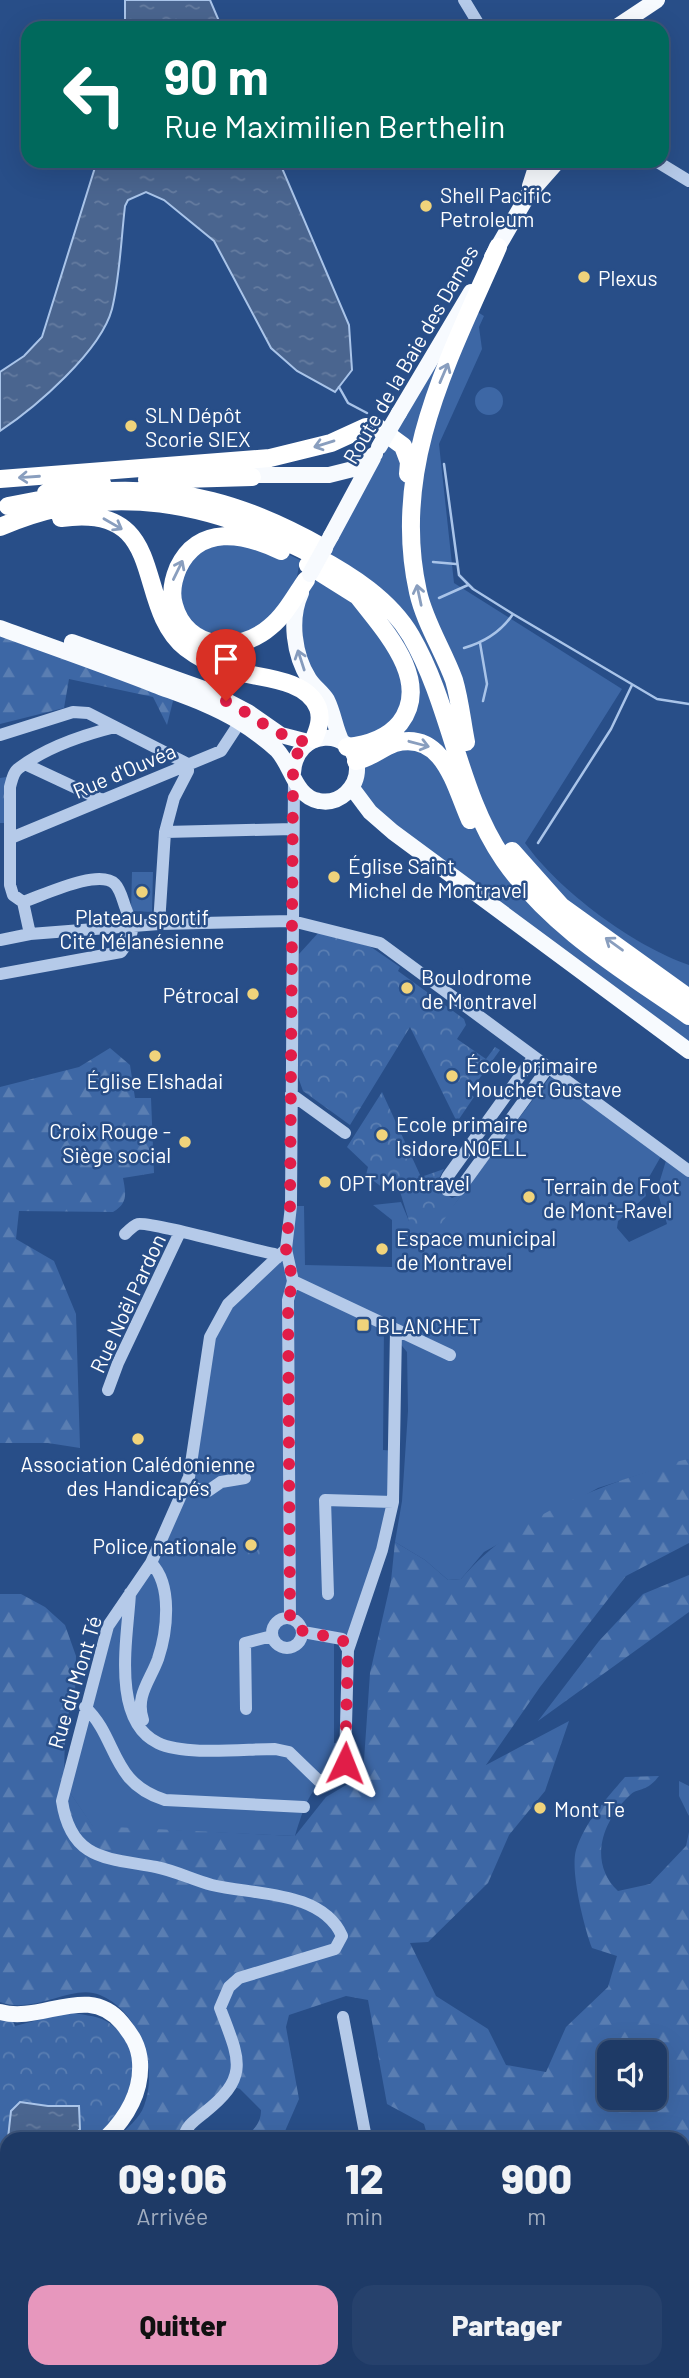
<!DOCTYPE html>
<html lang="fr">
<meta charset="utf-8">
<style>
:root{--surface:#1e3a66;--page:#26416c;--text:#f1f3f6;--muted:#a1adbf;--line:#3c547a;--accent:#e797bd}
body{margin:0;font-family:Barlow,sans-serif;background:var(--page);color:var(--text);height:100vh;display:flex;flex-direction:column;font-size:26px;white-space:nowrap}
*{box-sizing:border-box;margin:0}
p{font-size:23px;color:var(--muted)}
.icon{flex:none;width:38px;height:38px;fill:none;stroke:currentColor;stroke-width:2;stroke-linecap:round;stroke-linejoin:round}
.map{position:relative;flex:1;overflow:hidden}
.sheet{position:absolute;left:0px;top:2132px;width:690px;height:247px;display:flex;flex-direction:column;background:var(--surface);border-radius:21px 21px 0 0;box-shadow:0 7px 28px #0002,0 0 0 2px var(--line)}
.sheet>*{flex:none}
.hud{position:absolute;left:21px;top:21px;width:648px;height:147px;border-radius:21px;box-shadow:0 7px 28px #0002,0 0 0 2px var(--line);background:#00695c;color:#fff;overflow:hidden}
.fabs{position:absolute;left:597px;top:2040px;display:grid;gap:14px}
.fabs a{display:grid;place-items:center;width:70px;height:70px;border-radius:14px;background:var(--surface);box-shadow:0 7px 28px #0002,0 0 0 2px var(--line);font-size:35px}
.pin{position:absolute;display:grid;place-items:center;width:60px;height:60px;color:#fff;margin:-72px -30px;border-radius:50% 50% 50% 0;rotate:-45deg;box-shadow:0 0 7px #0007}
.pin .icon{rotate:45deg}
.me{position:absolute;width:77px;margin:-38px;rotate:2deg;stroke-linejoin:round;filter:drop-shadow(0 0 5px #0008)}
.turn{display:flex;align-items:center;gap:24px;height:147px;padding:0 28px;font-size:32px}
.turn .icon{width:91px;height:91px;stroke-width:2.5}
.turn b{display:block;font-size:49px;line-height:60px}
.eta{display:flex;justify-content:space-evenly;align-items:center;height:119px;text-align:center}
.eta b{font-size:42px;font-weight:800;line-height:49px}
.cta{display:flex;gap:14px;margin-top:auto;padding:14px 28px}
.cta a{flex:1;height:80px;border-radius:21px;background:var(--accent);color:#111;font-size:28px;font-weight:800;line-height:80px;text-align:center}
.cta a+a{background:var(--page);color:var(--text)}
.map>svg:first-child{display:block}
.green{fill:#3d67a5}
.forest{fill:url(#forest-firs);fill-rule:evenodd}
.park{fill:url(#park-crowns)}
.water{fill:url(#water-ripples);stroke:#a9c4e9;stroke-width:2}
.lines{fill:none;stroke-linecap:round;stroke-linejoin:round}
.stream{stroke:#a9c4e9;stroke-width:2.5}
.minor{stroke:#b5cae9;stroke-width:12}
.major{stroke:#f7fafe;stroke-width:16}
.highway{stroke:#fff;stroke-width:18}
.major-bridge{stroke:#f7fafe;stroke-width:16}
.oneway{stroke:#899ebe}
.oneway2{stroke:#859bbd}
.route{stroke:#e11d48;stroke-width:12;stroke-dasharray:0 21.6}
.poi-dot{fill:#f0d37b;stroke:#284e88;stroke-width:2.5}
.labels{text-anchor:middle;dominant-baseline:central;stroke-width:5;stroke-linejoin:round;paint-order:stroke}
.poi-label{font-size:21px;fill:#fff;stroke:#284e88;text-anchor:start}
.street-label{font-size:21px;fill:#fff;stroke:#284e88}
</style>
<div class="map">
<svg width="689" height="2378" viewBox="0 0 689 2378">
<defs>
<pattern id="forest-firs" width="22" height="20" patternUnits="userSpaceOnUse" patternTransform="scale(1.75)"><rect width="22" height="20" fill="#3d67a5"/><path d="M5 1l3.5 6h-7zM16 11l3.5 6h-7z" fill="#5a7eb2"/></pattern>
<pattern id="park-crowns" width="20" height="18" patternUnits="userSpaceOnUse" patternTransform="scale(1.75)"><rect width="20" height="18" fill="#3d67a5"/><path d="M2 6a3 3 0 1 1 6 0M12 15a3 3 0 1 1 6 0" fill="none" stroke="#5a7eb2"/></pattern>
<pattern id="water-ripples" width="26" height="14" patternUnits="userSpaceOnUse" patternTransform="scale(1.75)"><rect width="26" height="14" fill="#4a658f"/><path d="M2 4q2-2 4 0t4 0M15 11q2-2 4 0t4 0" fill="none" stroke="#657ca0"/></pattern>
</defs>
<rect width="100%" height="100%" fill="#284e88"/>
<path class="green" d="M468,306L484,316L479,327L482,349L439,444L454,583L622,689L525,843C559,891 634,946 689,965V1057L357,809L364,765L312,672L304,651L301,613L309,585Z
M475 401a14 14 0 1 1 28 0a14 14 0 1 1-28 0Z
M201,541L267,544L300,560L293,599L272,626L214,645L174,606L180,564Z
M132,872H153L152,912L131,911Z
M553,1073L664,1151L644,1186L646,1196L618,1221L617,1228L629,1242L667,1224L657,1190L668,1154L689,1171V1459L598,1488L484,1552L461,1579L448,1580L425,1560L395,1542L402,1501L408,1411L407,1352L384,1324L383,1450L395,1451V1485L352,1635L334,1638V1743L346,1744L345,1763C311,1786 307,1797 295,1836L93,1827L64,1784L103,1641L180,1502L218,1319L282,1254L291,1206H304L305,1265L392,1267V1220L373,1205L401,1202L409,1221L453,1206Z
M682,2272L689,2275V2309L683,2310Z"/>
<path class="forest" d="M0,634L174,697L167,725L153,697L69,679L64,708L0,724Z
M110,1048L130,1065L135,1098H151L154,1173L123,1178C126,1194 128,1203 113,1212L19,1211L16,1239L54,1261L76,1314L80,1448L48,1443H0V1087L79,1067Z
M689,1459V1543L626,1576L540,1687L486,1765L569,1721L545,1791L509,1835L488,1883L428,1942L410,1943L436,1996L488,2029L506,2065L546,2072L566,2027L608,1987L617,1956L592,1948C584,1927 570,1871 576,1850C585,1822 606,1799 625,1777L659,1776C645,1794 639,1786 629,1796C602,1822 588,1862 618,1891L650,1884L686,1846L689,1832V2158L683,2161L682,2138H428L424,2124L387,2104L368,2000L346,1996L289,2015L286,2027L299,2099L282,2138H242C253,2131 261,2124 261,2110L240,2089L227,2084L184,2138H117C126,2129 140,2118 144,2106C159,2068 139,2011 100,1995C72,1983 36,2015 0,2002V1594H21L45,1607L65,1625L76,1656L75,1693L65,1725L64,1784L93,1826L295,1836L326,1797L363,1775L370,1673L391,1581L395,1542L425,1560L448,1580L461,1579C506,1526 571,1497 637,1475C654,1470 672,1462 689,1459ZM609,2053H654V2098H609Z
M689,1575V1612L538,1721L599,1641L643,1594Z
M679,1781L689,1786V1816L679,1796Z"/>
<path class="park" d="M13,776L11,823H0V778Z
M320,931L371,947L400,967L398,971L464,1019L466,1025L457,1039L486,1059L495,1047L500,1050L469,1093L474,1097L457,1122L410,1027L350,1125L303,1091L298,1077L299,954Z
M382,1092L421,1177L444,1169L438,1180V1189L452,1198L462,1194L432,1237L409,1221L398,1185L383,1188L366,1175L368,1167L347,1147Z
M247,1548H263V1565H247Z
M69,2012C80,2015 96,2015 106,2021C154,2049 128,2108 98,2138H7V2237L0,2241V2021H13L15,2026Z"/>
<path class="water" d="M125,0H210L222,28H125Z
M97,161H279L349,325L352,370L335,392L297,371L271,348L214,241L164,200L146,192L128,200L125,206C121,240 120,276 112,309C101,351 36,407 0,431V372L24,356L42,337Z
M20,2102L48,2106H79L80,2129L71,2138H8L11,2111Z"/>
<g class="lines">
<path class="stream" d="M339,387L348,403L367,413
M444,464L459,575L473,589L513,614L657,699L689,704
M433,562L456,564
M439,598L468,585
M480,643L487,684L483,701
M464,648C485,642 501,632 513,614
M538,843L611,729L632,685"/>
<path class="minor" d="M464,0L481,28
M656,161L689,181
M0,735L73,712L88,713L188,764V771L174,798L165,832L159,924
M25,764L102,800
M165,832L293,829
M11,838L221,751L240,722
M30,934L23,902L13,895L10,885V787C12,780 13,772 19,768C45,748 83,735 115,727
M0,940L30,934L159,924L292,921L380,943L689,1171
M0,974L121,952C135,935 134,929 126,909C123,902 121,890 115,884C99,868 44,895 23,902
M533,1058L448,1176L444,1184L447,1190H459L547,1069
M291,1094L345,1133
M125,1234C128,1231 134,1225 138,1224C148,1221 253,1250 274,1254L277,1258
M293,1281L450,1355
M108,1390L118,1363L180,1232
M186,1486L208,1491L221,1482L245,1478
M130,1593C128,1635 110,1720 158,1743C185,1756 244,1749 275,1749L289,1752L319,1781L334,1777L345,1763L348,1650L382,1550L393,1502L396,1330
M328,1594L325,1500L393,1502
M272 1633a15 15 0 1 1 30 0a15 15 0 1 1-30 0Z
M290,1618L288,1300L293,1281L286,1249L291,1206L294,779
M303,1632L342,1639L348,1650
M85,1707C119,1739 109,1782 165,1800L304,1807
M246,1709L245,1643L272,1636
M143,1720C135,1696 150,1681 158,1659C167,1632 173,1585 151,1563
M343,2017L366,2138
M184,2138C186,2126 194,2121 204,2113C251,2076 239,2059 220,2008L229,1987L239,1978L335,1949L342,1936C322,1890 252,1895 212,1885C193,1880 176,1871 156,1867C108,1858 71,1861 62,1801L108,1626L151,1563L189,1477L210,1337L228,1304L286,1249
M455,2371L457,2378
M591,2371L592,2378
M379,2378L383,2371"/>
<path class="major" d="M615,28L657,0
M530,186L538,161
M492,257L528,195L558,161
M399,413L471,292
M240,475H329L353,469L375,454
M331,536L373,458
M301,593C289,619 294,655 309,679C314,687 322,692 327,700C334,714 335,729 342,742
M0,628C52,647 104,665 155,685C184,696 212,705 238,721C251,729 266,740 277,750C292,766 295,797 319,801C340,805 358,787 357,767C354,726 295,728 293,773
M72,642L204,689L248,712L281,735L308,742
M352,788L370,812L393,832L689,1051
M0,2012C42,2024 88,1982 122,2023C132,2035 139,2046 140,2062C142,2092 126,2118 106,2138
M682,2326L689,2325
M17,2378L18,2371
M107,2378L159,2371"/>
<path class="highway" d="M0,479L270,458L331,443L366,427H377L403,446L409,462L408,474
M147,480L252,477
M91,492C181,485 246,504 324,548
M46,493L102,483
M8,506L60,496
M61,518C171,502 132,605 186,648C199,658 213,665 229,670C255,678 306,677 318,708C322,719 318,729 314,739
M0,527C109,479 214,503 315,556C351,575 390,600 411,636C452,707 458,794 504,860C551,928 623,970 689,1016
M281,551C244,533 199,524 178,568C173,580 170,592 174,605C186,650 239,654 270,627C285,615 295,596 306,580
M308,565L359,597
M466,742C462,722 460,700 454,680C443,650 425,623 418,592C390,466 449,359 498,247
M347,747C367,745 387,739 400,723C433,680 382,628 357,595
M356,761C371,758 381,748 395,743C444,730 455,787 470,820
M512,851L561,906L689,998"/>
<path class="major-bridge" d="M379,447L399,413
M310,574L331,536"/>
</g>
<defs><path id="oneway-shaft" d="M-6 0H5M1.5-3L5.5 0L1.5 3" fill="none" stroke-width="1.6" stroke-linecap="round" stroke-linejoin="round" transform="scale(1.75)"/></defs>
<g class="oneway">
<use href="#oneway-shaft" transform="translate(444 373) rotate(-67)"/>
<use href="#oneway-shaft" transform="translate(324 444) rotate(163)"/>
<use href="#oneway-shaft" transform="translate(29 477) rotate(176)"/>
<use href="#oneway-shaft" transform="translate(113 524) rotate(30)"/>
<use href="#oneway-shaft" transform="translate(178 570) rotate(-64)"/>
<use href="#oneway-shaft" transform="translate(419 595) rotate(-102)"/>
<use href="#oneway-shaft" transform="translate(419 744) rotate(15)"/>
<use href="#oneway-shaft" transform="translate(614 944) rotate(-144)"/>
</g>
<use class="oneway2" href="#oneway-shaft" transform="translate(301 660) rotate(-108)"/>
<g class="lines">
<path class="route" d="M226,701C254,715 276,738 308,742L297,754L293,773L290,1206L286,1249L293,1282L288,1300L290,1618L299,1623L303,1632L342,1639L348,1650L345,1763"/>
</g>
<g class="poi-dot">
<circle cx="426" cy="206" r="7"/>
<circle cx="584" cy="277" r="7"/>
<circle cx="131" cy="426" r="7"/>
<circle cx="334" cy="877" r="7"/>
<circle cx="142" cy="892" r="7"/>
<circle cx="407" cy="988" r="7"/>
<circle cx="253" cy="994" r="7"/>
<circle cx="155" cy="1056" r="7"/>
<circle cx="452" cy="1076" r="7"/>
<circle cx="382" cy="1135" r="7"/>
<circle cx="185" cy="1142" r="7"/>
<circle cx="325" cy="1182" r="7"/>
<circle cx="529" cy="1197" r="7"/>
<circle cx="382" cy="1249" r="7"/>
<rect x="356" y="1318" width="14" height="14" rx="3.5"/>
<circle cx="138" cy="1439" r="7"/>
<circle cx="251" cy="1545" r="7"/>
<circle cx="540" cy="1808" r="7"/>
</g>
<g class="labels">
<g class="poi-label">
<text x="440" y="194">Shell Pacific<tspan x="440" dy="24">Petroleum</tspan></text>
<text x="598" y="277">Plexus</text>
<text x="145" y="414">SLN Dépôt<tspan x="145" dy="24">Scorie SIEX</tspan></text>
<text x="348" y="865">Église Saint<tspan x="348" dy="24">Michel de Montravel</tspan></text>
<text x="142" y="916" text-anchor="middle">Plateau sportif<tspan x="142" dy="24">Cité Mélanésienne</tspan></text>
<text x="421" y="976">Boulodrome<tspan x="421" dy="24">de Montravel</tspan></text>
<text x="239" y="994" text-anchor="end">Pétrocal</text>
<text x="466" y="1064">École primaire<tspan x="466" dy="24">Mouchet Gustave</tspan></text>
<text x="155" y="1080" text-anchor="middle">Église Elshadai</text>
<text x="396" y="1123">Ecole primaire<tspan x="396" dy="24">Isidore NOELL</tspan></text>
<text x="171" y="1130" text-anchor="end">Croix Rouge -<tspan x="171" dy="24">Siège social</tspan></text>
<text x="339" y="1182">OPT Montravel</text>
<text x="543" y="1185">Terrain de Foot<tspan x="543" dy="24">de Mont-Ravel</tspan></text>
<text x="396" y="1237">Espace municipal<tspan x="396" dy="24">de Montravel</tspan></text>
<text x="377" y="1325">BLANCHET</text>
<text x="138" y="1463" text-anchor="middle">Association Calédonienne<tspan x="138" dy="24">des Handicapés</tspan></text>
<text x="237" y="1545" text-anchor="end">Police nationale</text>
<text x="554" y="1808">Mont Te</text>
</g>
<g class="street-label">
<text transform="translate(410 354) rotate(-60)">Route de la Baie des Dames</text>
<text transform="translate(124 770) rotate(-23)">Rue d'Ouvéa</text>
<text transform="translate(127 1303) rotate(-65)">Rue Noël Pardon</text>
<text transform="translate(74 1682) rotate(-73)">Rue du Mont Té</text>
</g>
</g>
</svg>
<div class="fabs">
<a><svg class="icon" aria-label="sound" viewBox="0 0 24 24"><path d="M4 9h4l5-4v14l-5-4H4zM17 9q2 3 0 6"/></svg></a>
</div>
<div class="pin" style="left:226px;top:701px;background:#d93025"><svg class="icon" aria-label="arrive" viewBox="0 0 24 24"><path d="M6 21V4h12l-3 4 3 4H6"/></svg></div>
<svg class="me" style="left:345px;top:1763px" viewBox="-20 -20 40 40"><path d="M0-17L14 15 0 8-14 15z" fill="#e11d48" stroke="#fff" stroke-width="4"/></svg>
<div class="hud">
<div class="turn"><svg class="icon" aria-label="left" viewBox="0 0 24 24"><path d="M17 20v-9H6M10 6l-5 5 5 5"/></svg><div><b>90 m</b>Rue Maximilien Berthelin</div></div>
</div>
<section class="sheet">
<div class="eta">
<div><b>09:06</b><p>Arrivée</p></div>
<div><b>12</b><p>min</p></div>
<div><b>900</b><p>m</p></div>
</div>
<div class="cta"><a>Quitter</a><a>Partager</a></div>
</section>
</div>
